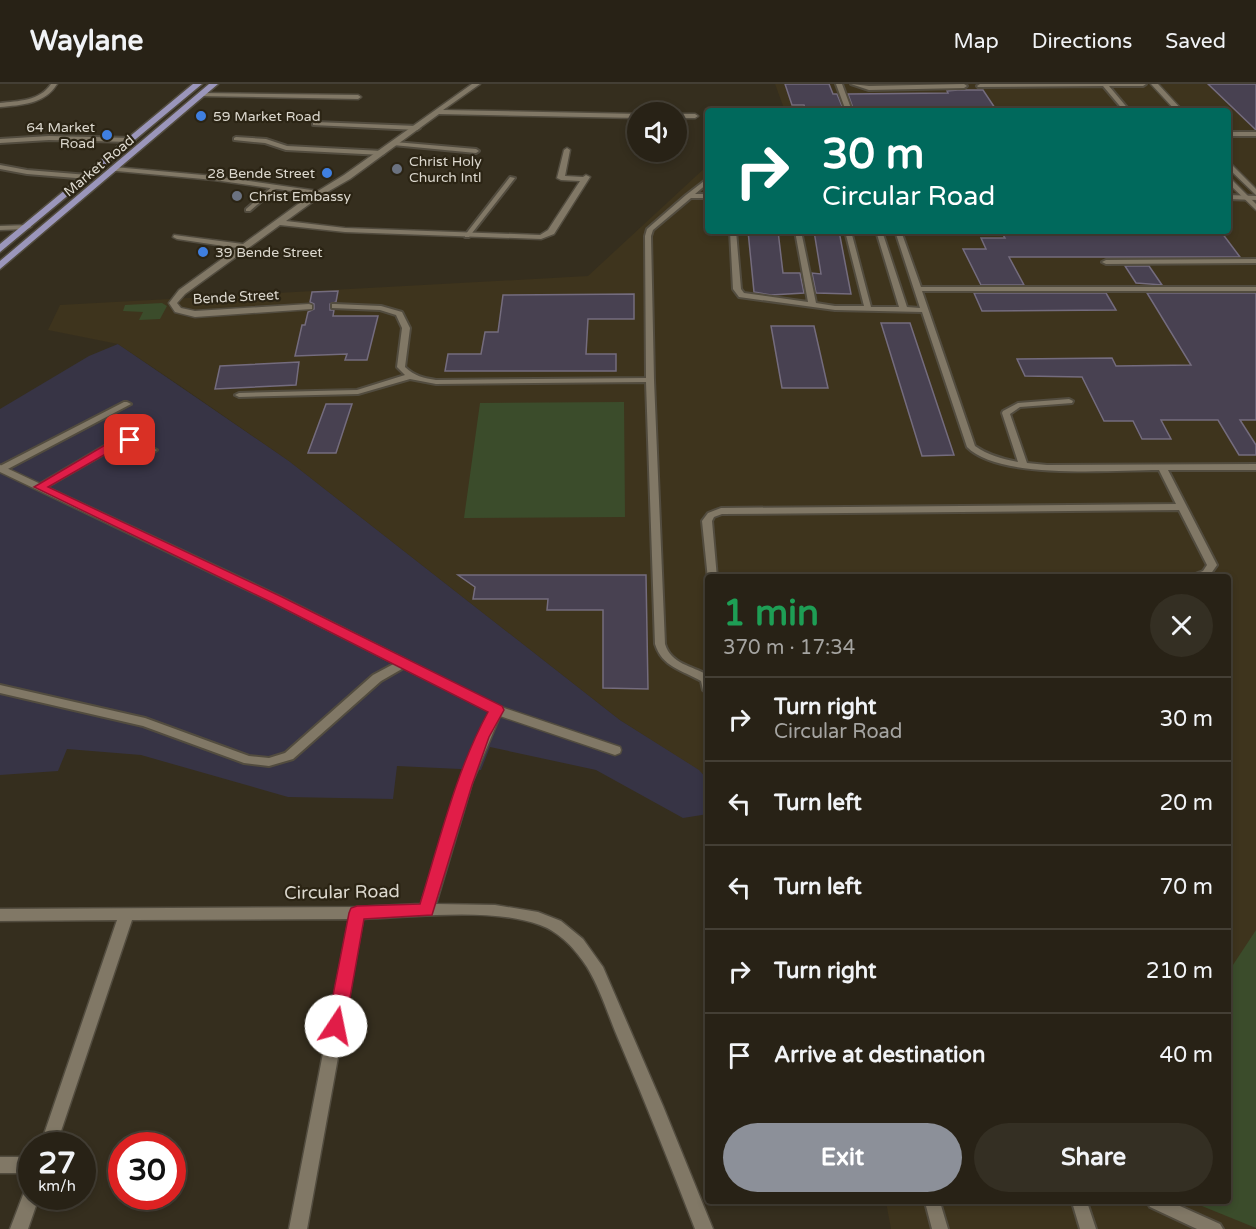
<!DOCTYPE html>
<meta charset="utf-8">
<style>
:root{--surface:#282216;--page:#342f23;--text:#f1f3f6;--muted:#a5a4a1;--line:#443f35;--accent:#8c9099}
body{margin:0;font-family:"Varela Round",sans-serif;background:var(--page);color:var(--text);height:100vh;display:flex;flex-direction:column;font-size:22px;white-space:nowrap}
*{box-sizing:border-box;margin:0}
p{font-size:20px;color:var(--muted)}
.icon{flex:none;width:33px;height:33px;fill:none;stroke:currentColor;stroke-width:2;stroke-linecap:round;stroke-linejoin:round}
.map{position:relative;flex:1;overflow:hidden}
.side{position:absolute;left:705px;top:490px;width:526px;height:630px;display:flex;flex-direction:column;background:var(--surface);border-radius:6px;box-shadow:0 3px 9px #0003,0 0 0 2px var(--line)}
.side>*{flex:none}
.hud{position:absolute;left:705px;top:24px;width:526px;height:126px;border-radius:6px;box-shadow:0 3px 9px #0003,0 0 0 2px var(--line);background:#00695c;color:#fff;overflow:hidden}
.controls{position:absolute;left:627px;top:18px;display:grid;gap:12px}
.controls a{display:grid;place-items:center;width:60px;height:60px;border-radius:50%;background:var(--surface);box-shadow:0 3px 9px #0003,0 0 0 2px var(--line);font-size:30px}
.speed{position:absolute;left:18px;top:1048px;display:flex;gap:12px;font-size:30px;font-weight:700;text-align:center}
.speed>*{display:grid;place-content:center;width:78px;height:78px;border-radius:50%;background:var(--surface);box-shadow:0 3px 9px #0003,0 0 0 2px var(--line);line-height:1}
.speed small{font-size:15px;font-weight:400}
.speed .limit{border:9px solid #d22;background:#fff;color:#111}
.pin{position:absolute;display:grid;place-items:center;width:51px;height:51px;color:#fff;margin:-26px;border-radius:12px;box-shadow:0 3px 9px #0006}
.me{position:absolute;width:66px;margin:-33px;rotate:11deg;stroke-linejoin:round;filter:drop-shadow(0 0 4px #0008)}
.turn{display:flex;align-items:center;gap:21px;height:126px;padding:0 18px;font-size:27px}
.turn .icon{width:78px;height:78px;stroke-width:2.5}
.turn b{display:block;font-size:42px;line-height:51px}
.round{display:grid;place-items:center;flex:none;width:63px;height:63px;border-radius:32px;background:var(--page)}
.head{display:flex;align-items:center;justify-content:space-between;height:102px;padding:0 18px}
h1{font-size:36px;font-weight:700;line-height:45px;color:#1e9e55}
.button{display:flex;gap:12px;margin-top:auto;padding:12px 18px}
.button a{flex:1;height:69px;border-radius:36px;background:var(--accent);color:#fff;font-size:24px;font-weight:700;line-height:69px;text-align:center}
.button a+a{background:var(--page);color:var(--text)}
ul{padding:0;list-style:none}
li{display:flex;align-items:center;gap:18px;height:84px;padding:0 18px;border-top:2px solid var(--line)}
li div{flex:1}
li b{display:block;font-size:22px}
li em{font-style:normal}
header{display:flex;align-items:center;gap:36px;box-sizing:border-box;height:84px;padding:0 30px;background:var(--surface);border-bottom:2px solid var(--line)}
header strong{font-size:28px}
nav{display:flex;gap:33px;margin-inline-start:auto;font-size:21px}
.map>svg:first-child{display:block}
.commercial{fill:#373445}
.built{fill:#3e341d}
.green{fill:#3b4c2b}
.building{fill:#484151;stroke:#746c7e;stroke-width:1.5}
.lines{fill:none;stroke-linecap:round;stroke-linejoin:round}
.service-casing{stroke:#524c3f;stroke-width:4}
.minor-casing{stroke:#524c3f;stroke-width:3}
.primary-casing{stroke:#524c3f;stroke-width:3}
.service{fill:#817866;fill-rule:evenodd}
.minor{fill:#817866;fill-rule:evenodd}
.primary{fill:#9b96bb;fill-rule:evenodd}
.route{fill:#e11d48;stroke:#92132f;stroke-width:1.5}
.shop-dot{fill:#3f7fe0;stroke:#2b2414;stroke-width:2}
.worship-dot{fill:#6b7280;stroke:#2b2414;stroke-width:2}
.labels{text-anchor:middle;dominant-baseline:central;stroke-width:4.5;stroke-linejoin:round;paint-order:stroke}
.far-poi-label{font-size:14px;fill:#dcd8ce;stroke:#2b2414;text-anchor:start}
.far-street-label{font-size:14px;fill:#dcd8ce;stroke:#2b2414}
.near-street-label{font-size:18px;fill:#dcd8ce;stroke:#2b2414}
</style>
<header>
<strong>Waylane</strong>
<nav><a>Map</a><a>Directions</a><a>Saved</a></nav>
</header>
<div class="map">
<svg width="1256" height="1145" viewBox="0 0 1256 1145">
<rect width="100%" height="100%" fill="#352e1e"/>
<path class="commercial" d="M118,260L289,377L620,636L700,686L708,696V730L683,734L596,686L490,663L481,686L397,682L393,715L288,713L141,671L67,665L58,687L0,691V325L89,272Z"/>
<path class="built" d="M775,0H1256V1145H891L886,1118H1228V494H708V696L699,686L620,636L289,377L182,303L118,260L48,246L60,221L588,192L708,81V147H1228V27H785Z"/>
<path class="green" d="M162,219L167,222L160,235L139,236L143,228L123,227L125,221Z
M624,318L625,433L464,434L480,319Z
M1256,846V1144L1192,1118H1228L1229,887Z"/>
<path class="building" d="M785,0H829L833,10H837L844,27H806L804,21H792Z
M1208,0H1256V46Z
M958,6H983L997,27H854L848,10L948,9L947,7Z
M748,147H778L783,189H800L804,209L771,211L754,208Z
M814,147H839L851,210L816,209L812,189L821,190Z
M1002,149H1222L1240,173H1009L1024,201H981L963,165H986L981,154H1005Z
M1125,182H1149L1162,201L1136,199Z
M338,207L336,218L330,220V226H334L333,232H378L367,276H345L347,270L295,272L302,241H305L308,228L314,225V220L310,218L312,208Z
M974,209H1106L1116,226L982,227Z
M1147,209H1256V336H1240L1256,361V371H1239L1218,336H1161L1171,355H1142L1133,337H1104L1082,293L1025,292L1017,275L1112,274L1116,282L1191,281Z
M634,210V235H588L586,270H616V287H445L448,270H481L485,248H498L503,211Z
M881,239H910L954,371L922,372Z
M771,242H814L828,304H782Z
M299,278L296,301L215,305L220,282Z
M326,320H352L336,369H308Z
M458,491H646L648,605L603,604V526H547L548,515H473L475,503Z"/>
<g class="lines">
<defs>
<path id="service" d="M836,0H842L852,27H846Z
M851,0L869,2L964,0L967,2L964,4L869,6Z
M980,0H1146L1143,2H1109L1130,27H1124L1103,2L978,3L977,2Z
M315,38L417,42L420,44L417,46L313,41V39Z
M1228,48H1256V52H1228Z
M49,52L132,54L135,56L132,58L49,56L0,59V55Z
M236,53L266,55L287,62L382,67L385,69L382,71L286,66L265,59L234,56V54Z
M395,58L476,65L479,67L476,69L393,61L392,60Z
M0,81L27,86L88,91L91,93L88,95L27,90L0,85Z
M510,93L515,94L469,153H465V151Z
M708,94V99L695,110H708V114H691L653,146L651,152L654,296L665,560C671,580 692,582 708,591V610L703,606L701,597C682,586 662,583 655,560L646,298L436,300L410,295L358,310L239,313L235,311L239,309L357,306L405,291L397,283L402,244L396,231L380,226L332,224V220H335L381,222L402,228L410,244L405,283C414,292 424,294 436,296L646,294L645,152L647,145L686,111Z
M273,102L278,103L250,127H246V125Z
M1228,111L1256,112V116L1228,115Z
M730,147H736L741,205L744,209L808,218L795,147H801L816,219L835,222H864L845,147H851L871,223H899L876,147H882L907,223L920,224L895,147H901L921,203H1256V207H922L975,362C988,371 1002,375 1018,378L1002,329L1003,327L1018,319L1069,315L1073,317L1072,319L1020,323L1010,330L1027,379L1047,381L1256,380V386H1168L1217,481L1210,491L1203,494H1185L1203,487L1207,481L1179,426L722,430L714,433L712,437L717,494H708V495L702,437L708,429L721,424L1176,420L1159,386C1113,386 999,396 967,363L922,228L835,226L739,213L733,205Z
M1256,175V179L1106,180L1102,178L1106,176Z
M124,318H127L131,320L4,387H0V382Z
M130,353L157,366L153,369L129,359H123L43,405L40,406L35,403L118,354Z
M403,575L408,579L407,582L381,597L293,675L269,682L244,679L143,642L0,609V601L145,634L249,672L269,674L285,669L373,591Z
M925,1118H940L948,1145H932Z
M1072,1118H1087L1096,1145H1080Z
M1147,1118H1171L1220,1140L1223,1145H1197L1150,1123Z"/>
<path id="minor" d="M51,0H57C45,20 22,21 0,23V19C18,17 40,17 51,0Z
M472,0H480L443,26L638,30V34L439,30L350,95L322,111L286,137L345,144L540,151L548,146L580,97L561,96L557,94L564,66L567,64L570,66L565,92L583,93L586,91L590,93L554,150L541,155L345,148L280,141L185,210L177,219L181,224L195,227L309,220L312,221V225L195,233L175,228L169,219L179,206L237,164L177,155L173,153L174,151L243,160L312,110L214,96L117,87H114V83L214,92L318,107L344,91Z
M1151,0H1158L1183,27H1176Z
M202,9L358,11L361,13L358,15L200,12L199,11Z
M676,30H695L698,32L695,34H676Z
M1228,77L1256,105V111L1228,84Z
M1228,92L1256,120V126L1228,99Z
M30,141L31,143L27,145L0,146V142Z
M0,381L280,512L501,623L620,663L621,666L620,669L615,671L500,632L472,699L436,820L495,821L538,828L561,837L583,855L603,883L663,1022L713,1145H695C671,1083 646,1020 620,959C609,934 601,906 587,883C576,866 560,848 540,841C491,823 416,833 363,835L307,1145H289L349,835L132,836L56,1062H40L117,836L0,837V825L356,823L421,820L459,699L490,628L272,518L0,388Z
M0,1073H32V1089H0Z
M32,1101V1113H39L28,1145H10L26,1103Z"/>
<path id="primary" d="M193,0H202L0,168V160Z
M209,0H218L0,185V177Z"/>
</defs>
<use href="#service" class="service-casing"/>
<use href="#minor" class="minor-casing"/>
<use href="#primary" class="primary-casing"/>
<use href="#service" class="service"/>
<use href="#minor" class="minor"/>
<use href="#primary" class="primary"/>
</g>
<path class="route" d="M130,352L134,353V358L123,360L48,403L280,512L502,622L504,626L489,653L472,701L432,831L364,835L345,942L342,947L336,949L330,947L327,942L349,829L351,824L357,822L420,820C440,755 456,687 488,628L271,518L34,403L117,354Z"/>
<g class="shop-dot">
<circle cx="201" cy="32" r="6"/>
<circle cx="107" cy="51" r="6"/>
<circle cx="327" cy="89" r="6"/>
<circle cx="203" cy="168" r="6"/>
</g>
<g class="worship-dot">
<circle cx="397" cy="85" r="6"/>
<circle cx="237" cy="112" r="6"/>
</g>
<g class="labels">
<g class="far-poi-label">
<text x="213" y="32">59 Market Road</text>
<text x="95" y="43" text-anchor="end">64 Market<tspan x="95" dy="16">Road</tspan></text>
<text x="409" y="77">Christ Holy<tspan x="409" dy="16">Church Intl</tspan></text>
<text x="315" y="89" text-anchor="end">28 Bende Street</text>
<text x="249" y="112">Christ Embassy</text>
<text x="215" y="168">39 Bende Street</text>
</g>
<g class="far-street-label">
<text transform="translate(99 82) rotate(-40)">Market Road</text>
<text transform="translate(236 213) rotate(-3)">Bende Street</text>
</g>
<g class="near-street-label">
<text transform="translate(342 808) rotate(-1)">Circular Road</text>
</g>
</g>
</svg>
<div class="controls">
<a><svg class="icon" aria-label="sound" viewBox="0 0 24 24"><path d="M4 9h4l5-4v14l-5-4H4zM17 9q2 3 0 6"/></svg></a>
</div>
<div class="speed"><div>27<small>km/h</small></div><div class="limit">30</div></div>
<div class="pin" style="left:130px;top:356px;background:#d93025"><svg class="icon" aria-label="arrive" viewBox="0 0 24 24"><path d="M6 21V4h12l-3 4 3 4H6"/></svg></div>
<svg class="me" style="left:336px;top:942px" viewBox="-20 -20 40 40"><circle r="19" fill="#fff"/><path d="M0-13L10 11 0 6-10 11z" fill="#e11d48"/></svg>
<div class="hud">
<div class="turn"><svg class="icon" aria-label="right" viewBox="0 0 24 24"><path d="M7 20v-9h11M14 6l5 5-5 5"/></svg><div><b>30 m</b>Circular Road</div></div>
</div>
<section class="side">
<div class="head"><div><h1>1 min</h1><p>370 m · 17:34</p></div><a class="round"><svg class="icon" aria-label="close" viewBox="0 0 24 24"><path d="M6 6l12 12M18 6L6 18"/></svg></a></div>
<ul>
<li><svg class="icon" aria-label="right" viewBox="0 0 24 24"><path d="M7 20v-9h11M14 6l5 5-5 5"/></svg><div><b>Turn right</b><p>Circular Road</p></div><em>30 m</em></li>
<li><svg class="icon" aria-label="left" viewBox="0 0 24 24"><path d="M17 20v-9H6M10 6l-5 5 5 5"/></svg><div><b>Turn left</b></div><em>20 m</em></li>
<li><svg class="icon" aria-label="left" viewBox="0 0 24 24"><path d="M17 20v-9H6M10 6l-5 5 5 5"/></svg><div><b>Turn left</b></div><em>70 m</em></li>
<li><svg class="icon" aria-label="right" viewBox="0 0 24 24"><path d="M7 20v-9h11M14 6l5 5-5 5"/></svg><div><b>Turn right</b></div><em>210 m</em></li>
<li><svg class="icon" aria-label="arrive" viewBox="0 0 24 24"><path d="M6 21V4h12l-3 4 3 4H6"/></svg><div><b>Arrive at destination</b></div><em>40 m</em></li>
</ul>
<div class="button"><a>Exit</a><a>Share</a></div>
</section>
</div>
